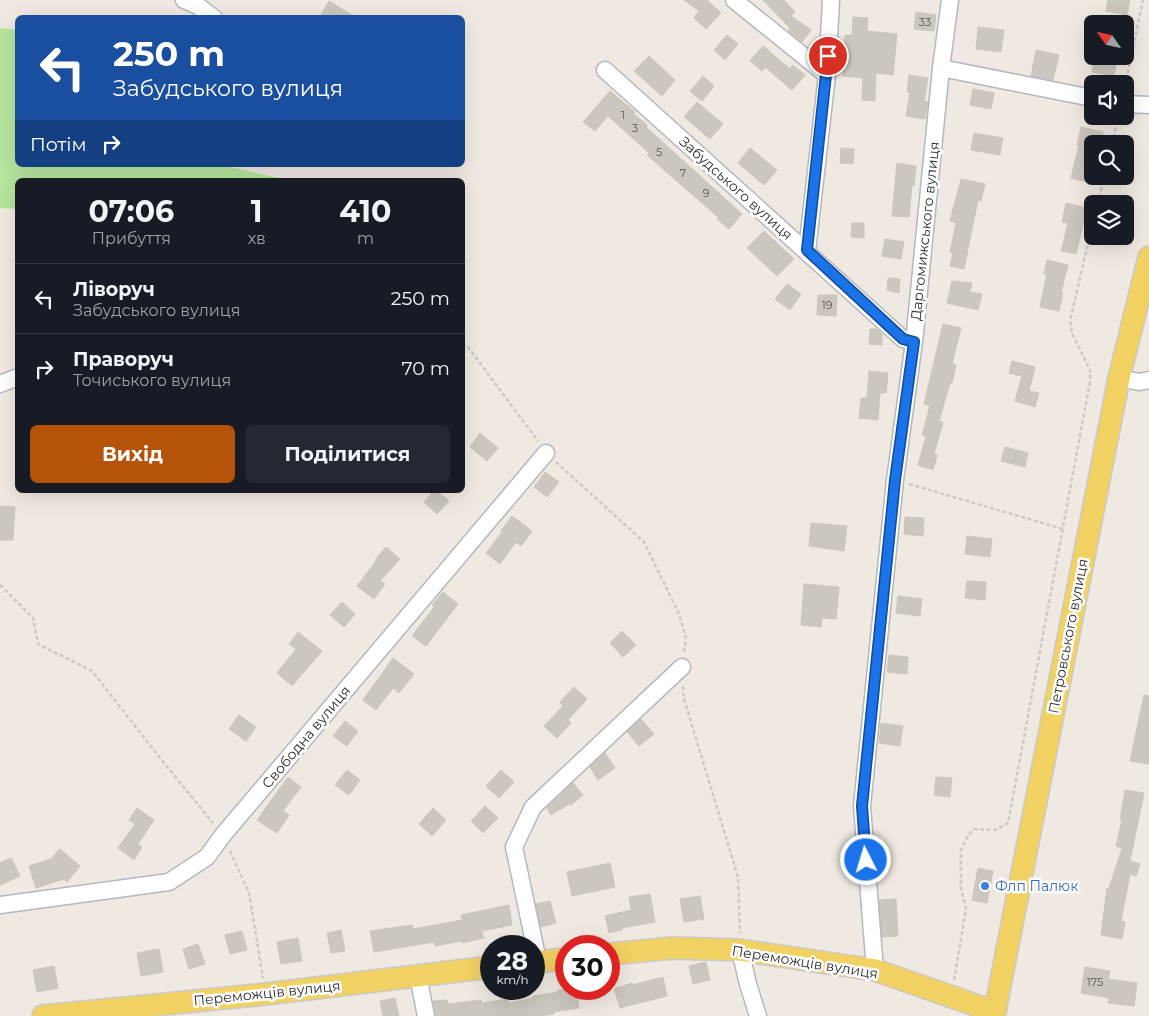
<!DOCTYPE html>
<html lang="uk">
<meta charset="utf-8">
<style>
:root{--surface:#171b24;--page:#242831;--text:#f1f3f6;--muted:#9ea1a6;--line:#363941;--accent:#b45309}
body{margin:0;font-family:Montserrat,sans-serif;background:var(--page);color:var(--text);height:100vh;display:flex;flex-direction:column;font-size:19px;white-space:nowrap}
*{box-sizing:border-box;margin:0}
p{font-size:16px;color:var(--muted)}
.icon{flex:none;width:28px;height:28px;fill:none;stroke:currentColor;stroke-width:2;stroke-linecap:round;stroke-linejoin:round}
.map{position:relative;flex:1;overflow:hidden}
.details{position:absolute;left:15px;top:178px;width:450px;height:315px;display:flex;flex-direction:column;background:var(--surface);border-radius:8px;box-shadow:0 5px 20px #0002}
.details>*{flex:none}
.banner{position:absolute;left:15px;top:15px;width:450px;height:152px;border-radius:8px;box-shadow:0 5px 20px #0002;background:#1a4fa0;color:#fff;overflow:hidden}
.needle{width:32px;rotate:304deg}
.fabs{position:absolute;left:1084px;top:15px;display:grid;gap:10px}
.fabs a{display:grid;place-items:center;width:50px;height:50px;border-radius:8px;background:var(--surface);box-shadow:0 5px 20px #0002;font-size:25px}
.speed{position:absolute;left:480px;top:935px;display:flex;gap:10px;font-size:25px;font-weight:700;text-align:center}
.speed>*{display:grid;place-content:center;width:65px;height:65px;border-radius:50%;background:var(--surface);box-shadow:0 5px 20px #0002;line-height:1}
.speed small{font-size:12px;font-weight:400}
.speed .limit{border:8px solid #d22;background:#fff;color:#111}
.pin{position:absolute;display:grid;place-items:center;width:42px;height:42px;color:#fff;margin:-21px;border:2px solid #fff;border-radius:50%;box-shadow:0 1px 5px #0007}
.me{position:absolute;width:55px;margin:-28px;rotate:355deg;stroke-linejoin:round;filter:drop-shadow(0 0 4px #0008)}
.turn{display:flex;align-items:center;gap:18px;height:105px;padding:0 15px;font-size:22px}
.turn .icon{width:65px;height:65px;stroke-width:2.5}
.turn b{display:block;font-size:35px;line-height:42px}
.then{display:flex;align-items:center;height:48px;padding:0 15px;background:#0003;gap:10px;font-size:19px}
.eta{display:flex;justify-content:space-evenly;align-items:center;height:85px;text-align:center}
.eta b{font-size:30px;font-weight:700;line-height:35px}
.action{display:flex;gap:10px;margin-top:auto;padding:10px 15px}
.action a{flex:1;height:58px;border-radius:8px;background:var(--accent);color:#fff;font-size:20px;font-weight:700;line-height:58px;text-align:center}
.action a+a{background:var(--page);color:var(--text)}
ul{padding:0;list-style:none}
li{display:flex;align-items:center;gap:15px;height:70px;padding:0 15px;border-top:1px solid var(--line)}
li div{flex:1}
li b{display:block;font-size:19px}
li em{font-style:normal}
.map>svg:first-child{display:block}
.green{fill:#b6e59e}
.building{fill:#cbc7bf;stroke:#cbc5ba}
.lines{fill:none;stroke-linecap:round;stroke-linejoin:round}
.minor-casing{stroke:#b4b7c1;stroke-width:19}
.major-casing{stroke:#c9c9c9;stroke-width:24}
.path{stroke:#c9c9c9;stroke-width:2.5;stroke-dasharray:4 2.5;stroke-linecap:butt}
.minor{stroke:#fff;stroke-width:16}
.major{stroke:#f2d163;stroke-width:21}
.route-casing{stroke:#114b97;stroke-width:12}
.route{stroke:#1a73e8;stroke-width:9}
.shop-dot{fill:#3f7fe0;stroke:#fff;stroke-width:2}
.labels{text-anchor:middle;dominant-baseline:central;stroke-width:5;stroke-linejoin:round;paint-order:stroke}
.number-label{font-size:11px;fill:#555452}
.street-label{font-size:14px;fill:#2e2e2e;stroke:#fff}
.shop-label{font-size:14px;fill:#366cbe;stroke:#fff;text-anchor:start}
</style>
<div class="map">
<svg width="1149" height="1016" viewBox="0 0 1149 1016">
<rect width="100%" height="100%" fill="#efe9e1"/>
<path class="green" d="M0,28L17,30L18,165H221L288,180H18L17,209L0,208Z"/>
<path class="building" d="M684,0H707L721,13L706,29L694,18L699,11Z
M763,0H784L795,12L791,16L811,30L802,42L788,31L790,28Z
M1108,0H1130L1127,15L1106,11Z
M329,1L357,18H327L321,14Z
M916,12L936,15L934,31L914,29Z
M853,17L868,18L867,31L897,34L893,75L876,73L875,101L862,100L863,78L843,76L845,35H852Z
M978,27L1004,30L1001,52L976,49Z
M727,35L738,44L725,60L714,50Z
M763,46L790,69L793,65L805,75L792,90L765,67L762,71L750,61Z
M1036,50L1059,55L1053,80L1031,76Z
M649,56L675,80L662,96L634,71Z
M1095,56L1117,58L1114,76L1092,72Z
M909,75L928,78L924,101L928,102L925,119L906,116L910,93L907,92Z
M703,76L714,86L702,101L690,91Z
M973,89L994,93L991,109L970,105Z
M610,91L635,112L634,114L647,125L646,127L742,214L729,229L717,219L719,218L647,155L649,153L608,116L595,131L583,122Z
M697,102L723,124L710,139L684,117Z
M1081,127L1103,132L1101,144H1092V183L1071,178L1079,145H1077Z
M974,133L1003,138L1000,155L971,150Z
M750,148L777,170L764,185L738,163Z
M841,148L854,149L853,164L840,163Z
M897,163L916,166L914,186L912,185L909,217L892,216Z
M961,179L985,184L981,201L978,200L964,269L950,266L953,253L950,252L956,223L950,221Z
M1066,203L1087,208L1076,254L1061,251L1068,223L1062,222Z
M852,223H864V238L851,237Z
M764,231L794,259L777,276L747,248Z
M885,239L904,242L901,259L882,256Z
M1047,260L1068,265L1061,293H1063L1059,311L1040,307L1047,274H1044Z
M888,278L900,279L899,293L887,290Z
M952,281L972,283L970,292L982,294L978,310L947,303Z
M787,284L801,294L790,310L775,299Z
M818,295H837L836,316L817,315Z
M943,324L961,328L952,364L956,365L952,383H950L939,421L943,422L934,454L937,455L933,470L918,465L926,436L922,435L930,406L924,404Z
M870,329H877L882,334V345L869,344Z
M1012,361L1035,367L1029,391L1039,393L1035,407L1015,401L1022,376L1009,373Z
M869,371L888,373L886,393H880L878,420L859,418L861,398H867Z
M480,433L498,448L487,461L470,447Z
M1005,447L1028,453L1025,467L1001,461Z
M545,472L559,482L547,497L534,487Z
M435,490L449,501L437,514L424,502Z
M0,506L15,507L13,540H0Z
M512,516L532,531L521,546L516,542L500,564L486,553L502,532L501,531Z
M905,517L924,518L923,536L904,534Z
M811,523L847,526L844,551L809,546Z
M967,536L992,539L990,557L965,554Z
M386,547L400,559L380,581L385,584L374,599L357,586L376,561L375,560Z
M967,581L986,582L985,600L965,598Z
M804,584L839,587L836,619L822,618L821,627L801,625Z
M443,592L458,604L426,646L412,636L435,606L432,605Z
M898,596L922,599L920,616L896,613Z
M342,602L355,614L344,627L330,615Z
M622,631L636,645L623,657L610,643Z
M298,632L322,651L292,686L277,673L296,649L289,644Z
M889,655L908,657L907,674L887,672Z
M393,658L414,674L399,693L393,688L376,710L363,700Z
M574,687L587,699L568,720L571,723L557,738L544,726L563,706L560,702Z
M1144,695L1149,696V764L1130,761Z
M239,715L256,727L246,741L229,729Z
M641,719L654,734L639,746L627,732Z
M345,721L358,731L347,746L333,736Z
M881,723L903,726L900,746L879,743Z
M605,753L615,768L598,780L590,767Z
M347,770L360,780L349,795L335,785Z
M501,770L514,782L499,798L486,786Z
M288,777L301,787L283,811L289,815L277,833L257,820Z
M936,777L952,778L950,797L934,795Z
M573,783L583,795L571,805L569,804L551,815L547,808Z
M1125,790L1144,793L1130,861L1140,864L1136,876L1130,874L1121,921L1125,922L1122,939L1101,935L1107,888H1109L1122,848L1116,846L1122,820L1120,819Z
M485,806L498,818L483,833L471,821Z
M137,808L154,820L138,844L142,847L134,860L118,848L135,824L129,820Z
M433,808L446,820L432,836L419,824Z
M60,849L80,866L67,882L64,879L36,888L29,866L51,859Z
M11,858L20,876L0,885V863Z
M610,863L615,887L572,896L567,872Z
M978,868L993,871L987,903L972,900Z
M650,894L655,922L622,928V930L609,933L605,916L631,910L629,897Z
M700,896L704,919L684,922L680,899Z
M896,899L898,936L882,937L879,900Z
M550,901L556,923L541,927L536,904Z
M509,905L512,925L482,931L484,938L462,943L461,941L435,946L434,942L374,952L370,931L412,925L413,929L462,920L461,915Z
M341,930L345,951L331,953L327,933Z
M242,931L247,950L230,954L225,935Z
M298,938L302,961L281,964L277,942Z
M198,944L205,964L189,969L183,949Z
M159,949L163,972L141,976L137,953Z
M706,962L710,980L693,984L689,966Z
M54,966L58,988L37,992L33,970Z
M1085,967L1110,971L1108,979L1137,983L1134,1006L1108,1003L1109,998L1081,993Z
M663,977L667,996L620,1008L614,989L632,983V985Z
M576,989L579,1008L554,1012V1014L541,1016H436L433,1001L447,1000L448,1004L481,1000L482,1003L508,999L509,1003L533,998V996L558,992V990Z
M395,998L399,1016H383L380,1001Z"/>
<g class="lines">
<defs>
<path id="minor" d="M184,0L198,6L214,18
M734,0L827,75
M941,68L1092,98
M605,70L903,339L914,342
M1125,104L1149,105
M807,251L827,75L831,0
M1119,378L1139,382L1149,380
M0,384L18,377
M0,905L169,882L207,857L223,835L546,453
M740,950L748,984L758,1016
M538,961L514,847L533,807L682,667
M875,970L862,806L895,480L914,342L941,68L950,0
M418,976L426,1016"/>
<path id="major" d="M609,954L673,948L740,950L875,970L981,1007L996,1009
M534,962L566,959
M43,1016L266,994L491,967
M994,1016L1119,378L1149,257"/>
</defs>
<use href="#minor" class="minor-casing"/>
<use href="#major" class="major-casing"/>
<path class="path" d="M1125,86L1143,0
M1112,144L1118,116
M1098,204L1104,176
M462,343L468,347L538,441
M556,462L644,542L679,614L686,638L684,653
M909,484L1063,529
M0,585L33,618L38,644L92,671L164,763L213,823
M683,686L684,699L738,877L740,933
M230,851L249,893L263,978
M954,980L966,909L961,888V850L968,835L975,829L996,830L1008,823L1090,382V370L1072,333L1070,321L1092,226"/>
<use href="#minor" class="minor"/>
<use href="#major" class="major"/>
</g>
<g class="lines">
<defs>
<path id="route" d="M828,56L807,250L903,339L914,342L895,480L862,806L866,860"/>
</defs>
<use href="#route" class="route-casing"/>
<use href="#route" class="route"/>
</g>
<circle class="shop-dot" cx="985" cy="886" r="5"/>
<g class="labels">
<g class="number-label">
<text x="925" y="22">33</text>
<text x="623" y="115">1</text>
<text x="635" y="128">3</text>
<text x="659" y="152">5</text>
<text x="683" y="173">7</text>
<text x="706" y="193">9</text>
<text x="827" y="305">19</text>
<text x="1095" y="982">175</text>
</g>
<g class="street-label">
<text transform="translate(736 188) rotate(42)">Забудського вулиця</text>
<text transform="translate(925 231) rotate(-84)">Даргомижського вулиця</text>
<text transform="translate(1068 636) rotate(-79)">Петровського вулиця</text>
<text transform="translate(306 737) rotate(-50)">Свободна вулиця</text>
<text transform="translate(805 962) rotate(9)">Переможців вулиця</text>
<text transform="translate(267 993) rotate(-6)">Переможців вулиця</text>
</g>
<g class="shop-label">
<text x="995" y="886">Флп Палюк</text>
</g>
</g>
</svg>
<div class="fabs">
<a><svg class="needle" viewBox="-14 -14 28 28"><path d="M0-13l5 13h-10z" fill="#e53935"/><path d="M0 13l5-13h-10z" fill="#9ea1a6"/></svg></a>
<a><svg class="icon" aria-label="sound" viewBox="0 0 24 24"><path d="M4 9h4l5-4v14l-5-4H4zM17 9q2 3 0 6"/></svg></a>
<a><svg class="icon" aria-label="search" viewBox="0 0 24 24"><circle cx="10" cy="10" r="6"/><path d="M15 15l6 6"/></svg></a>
<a><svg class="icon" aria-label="layers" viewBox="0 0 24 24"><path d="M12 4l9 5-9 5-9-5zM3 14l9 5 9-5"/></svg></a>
</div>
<div class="speed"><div>28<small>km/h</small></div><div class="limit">30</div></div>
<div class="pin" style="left:828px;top:56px;background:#d93025"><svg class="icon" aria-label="arrive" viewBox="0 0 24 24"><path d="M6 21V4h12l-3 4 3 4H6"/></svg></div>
<svg class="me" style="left:866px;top:860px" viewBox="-20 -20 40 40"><circle r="17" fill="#1a73e8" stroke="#fff" stroke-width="3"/><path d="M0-11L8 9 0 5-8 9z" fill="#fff"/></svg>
<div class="banner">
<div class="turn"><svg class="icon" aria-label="left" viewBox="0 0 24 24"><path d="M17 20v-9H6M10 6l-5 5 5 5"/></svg><div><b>250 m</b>Забудського вулиця</div></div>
<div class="then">Потім<svg class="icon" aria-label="right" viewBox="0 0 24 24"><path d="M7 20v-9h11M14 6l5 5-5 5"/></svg></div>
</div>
<section class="details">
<div class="eta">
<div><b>07:06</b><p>Прибуття</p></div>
<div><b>1</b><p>хв</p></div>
<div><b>410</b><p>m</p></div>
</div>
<ul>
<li><svg class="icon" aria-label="left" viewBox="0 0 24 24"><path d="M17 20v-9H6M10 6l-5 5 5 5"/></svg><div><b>Ліворуч</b><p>Забудського вулиця</p></div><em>250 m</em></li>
<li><svg class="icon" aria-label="right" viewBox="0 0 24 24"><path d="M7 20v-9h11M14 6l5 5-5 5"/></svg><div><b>Праворуч</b><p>Точиського вулиця</p></div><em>70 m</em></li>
</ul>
<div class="action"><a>Вихід</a><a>Поділитися</a></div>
</section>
</div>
